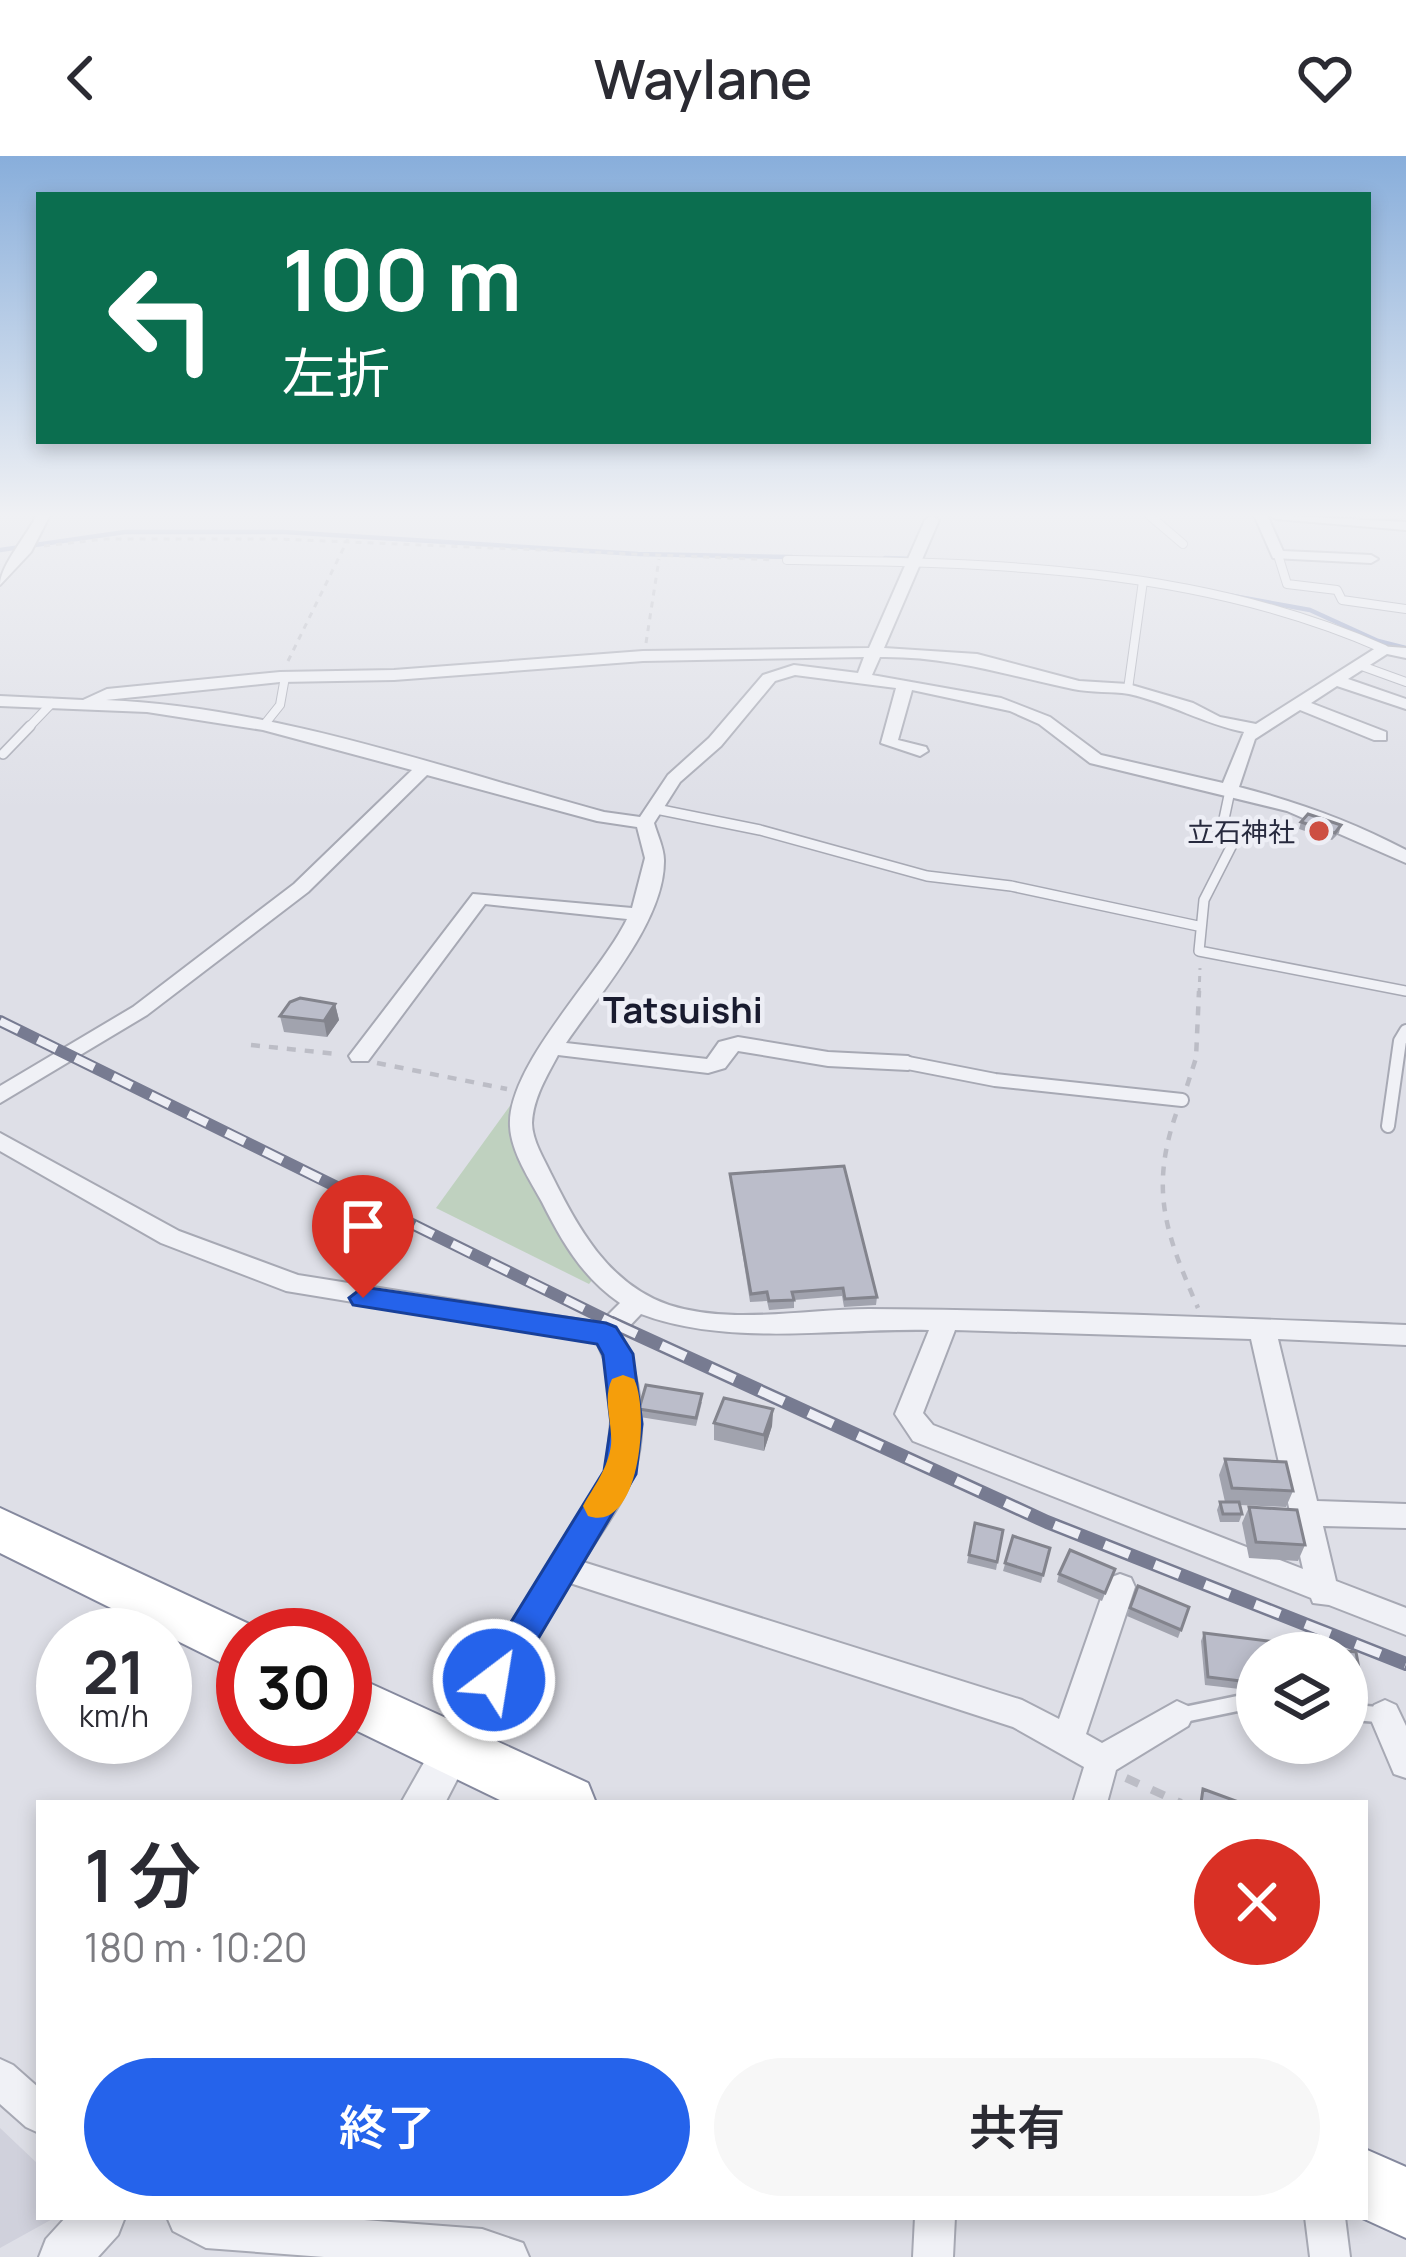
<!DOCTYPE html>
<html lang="ja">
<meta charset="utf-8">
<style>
:root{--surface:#fff;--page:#f7f7f7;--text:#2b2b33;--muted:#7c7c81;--accent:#2563eb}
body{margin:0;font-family:Manrope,"Noto Sans JP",sans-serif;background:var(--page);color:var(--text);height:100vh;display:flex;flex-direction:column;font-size:45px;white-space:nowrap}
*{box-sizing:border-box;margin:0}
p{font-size:39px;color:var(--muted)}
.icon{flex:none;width:66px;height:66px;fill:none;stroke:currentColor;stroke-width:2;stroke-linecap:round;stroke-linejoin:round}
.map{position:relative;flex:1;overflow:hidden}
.sheet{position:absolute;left:36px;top:1644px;width:1332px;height:420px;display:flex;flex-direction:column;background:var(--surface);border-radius:0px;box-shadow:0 6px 18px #0003}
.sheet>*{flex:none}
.hud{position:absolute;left:36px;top:36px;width:1335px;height:252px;border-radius:0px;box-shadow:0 6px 18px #0003;background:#0b6e4f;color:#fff;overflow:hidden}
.controls{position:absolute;left:1236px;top:1476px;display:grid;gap:24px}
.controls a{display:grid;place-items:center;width:132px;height:132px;border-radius:50%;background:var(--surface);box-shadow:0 6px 18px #0003;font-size:60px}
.speed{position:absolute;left:36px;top:1452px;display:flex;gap:24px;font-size:60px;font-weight:700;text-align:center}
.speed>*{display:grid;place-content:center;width:156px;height:156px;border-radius:50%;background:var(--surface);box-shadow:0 6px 18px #0003;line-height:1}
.speed small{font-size:30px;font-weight:400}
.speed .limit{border:18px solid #d22;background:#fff;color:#111}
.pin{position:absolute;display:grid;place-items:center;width:102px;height:102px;color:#fff;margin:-123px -51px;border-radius:50% 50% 50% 0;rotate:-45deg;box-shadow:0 0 12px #0007}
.pin .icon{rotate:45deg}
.me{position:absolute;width:132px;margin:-66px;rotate:31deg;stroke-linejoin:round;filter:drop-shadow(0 0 9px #0008)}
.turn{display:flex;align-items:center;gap:42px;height:252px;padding:0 48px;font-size:54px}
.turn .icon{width:156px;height:156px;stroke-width:2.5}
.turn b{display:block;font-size:84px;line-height:102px}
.round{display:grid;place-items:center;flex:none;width:126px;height:126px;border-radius:63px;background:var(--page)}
.summary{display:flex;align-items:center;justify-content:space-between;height:204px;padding:0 48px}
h1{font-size:72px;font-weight:600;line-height:90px}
.button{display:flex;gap:24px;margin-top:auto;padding:24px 48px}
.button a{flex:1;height:138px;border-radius:72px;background:var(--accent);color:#fff;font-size:48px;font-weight:600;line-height:138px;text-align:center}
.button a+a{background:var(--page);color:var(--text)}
header{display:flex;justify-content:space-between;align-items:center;height:156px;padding:0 48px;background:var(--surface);font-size:54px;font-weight:600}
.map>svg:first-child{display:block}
.built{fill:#d0d1dc}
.green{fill:#bfd1bf}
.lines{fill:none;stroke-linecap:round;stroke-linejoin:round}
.stream{stroke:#98a4c8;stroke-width:4.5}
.service-far3-casing{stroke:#a7a9b4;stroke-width:10}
.service-far2-casing{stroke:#a7a9b4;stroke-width:12}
.service-far1-casing{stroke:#a7a9b4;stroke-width:16}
.service-casing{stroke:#a7a9b4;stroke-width:20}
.minor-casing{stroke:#a7a9b4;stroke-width:4}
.tertiary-casing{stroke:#a7a9b4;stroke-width:4}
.trunk-casing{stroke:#85899e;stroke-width:4}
.path-far2{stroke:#bcbdc6;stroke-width:3;stroke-dasharray:6 6;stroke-linecap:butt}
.path-far1{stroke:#bcbdc6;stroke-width:4.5;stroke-dasharray:9 9;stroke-linecap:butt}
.path{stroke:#bcbdc6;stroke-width:8;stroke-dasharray:14 14;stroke-linecap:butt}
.service-far3{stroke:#f0f1f6;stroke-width:8}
.service-far2{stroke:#f0f1f6;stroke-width:9}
.service-far1{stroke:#f0f1f6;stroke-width:12}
.service{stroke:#f0f1f6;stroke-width:15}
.minor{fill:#f0f1f6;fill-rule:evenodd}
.tertiary{fill:#f0f1f6;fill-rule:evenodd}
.trunk{fill:#fff;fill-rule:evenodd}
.rail-far1-casing{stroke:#777b91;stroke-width:12}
.rail-casing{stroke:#777b91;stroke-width:14}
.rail-far1{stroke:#edeef5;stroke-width:8;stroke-dasharray:21;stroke-linecap:butt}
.rail{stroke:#edeef5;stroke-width:9;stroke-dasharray:27;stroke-linecap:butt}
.wall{fill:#a1a3ae}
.shaded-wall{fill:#83848d}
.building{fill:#bbbdca;stroke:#83848d;stroke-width:3}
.route{fill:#2563eb;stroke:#184099;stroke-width:3}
.slow{fill:#f59e0b}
.poi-dot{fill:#cd4f42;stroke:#edeef5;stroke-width:4.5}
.labels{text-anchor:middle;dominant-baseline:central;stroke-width:9;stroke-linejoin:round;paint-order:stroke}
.far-poi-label{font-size:27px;fill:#272a3e;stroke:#edeef5;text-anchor:end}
.quarter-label{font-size:36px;font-weight:bold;fill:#191b2f;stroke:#edeef5}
</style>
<header><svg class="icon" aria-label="back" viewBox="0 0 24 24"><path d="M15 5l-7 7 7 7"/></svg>Waylane<svg class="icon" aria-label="heart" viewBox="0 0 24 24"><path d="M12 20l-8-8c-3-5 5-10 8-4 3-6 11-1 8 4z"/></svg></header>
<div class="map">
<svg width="1406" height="2101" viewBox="0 0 1406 2101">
<rect width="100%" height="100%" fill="#dedfe7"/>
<path class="built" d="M0,1972L39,2009V2061H56L0,2092Z"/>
<path class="green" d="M517,940L515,953L593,1123L589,1128L436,1052Z"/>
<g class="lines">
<path class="stream" d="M0,394L125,376H284L638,398L792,401
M885,402L918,403
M1112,418L1310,454L1378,485L1406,492"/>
<defs>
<path id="service-far3" d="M1149,359L1183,388
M1278,399L1287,428L1337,434L1342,444L1406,453
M787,404C990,407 1195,409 1384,493
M1359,509L1406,526
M1128,533L1143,425
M264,569L280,549L285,521
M27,573L52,547"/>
<path id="service-far2" d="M3,598L30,570
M1231,630L1224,663L1232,689L1204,744L1199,795L1406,835
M656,653L760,674L927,720L1011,730L1198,770"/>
<path id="service-far1" d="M908,907L995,924L1182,944
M1388,970L1400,885L1406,875"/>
<path id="service" d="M1347,1556L1384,1559
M1177,1560L1240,1547L1257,1549"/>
<path id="minor" d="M37,359H50L31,396L0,429C0,410 27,379 37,359Z
M1254,359H1267L1283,395L1371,399L1378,403L1371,407L1273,402Z
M1270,359L1406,366V374L1276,363Z
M932,360L939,364L884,492L977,498L1079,525L1128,528L1193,547L1220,561L1256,568L1379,490L1406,492V502L1387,498L1348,523L1406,543V553L1337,530L1311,547L1386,576V584H1374L1300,554L1255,583L1239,631C1298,646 1353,666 1406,694V707L1287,655L1090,607L1039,568L1010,555L912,534L898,584L926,591L928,595L920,600L881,587L896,532L795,519L775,525L721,590L680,626L654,667C657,678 664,692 664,704C665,765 599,838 566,887L707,903L719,886L738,881L828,896L908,900L919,907L908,914L828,910L738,895L725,912L708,917L558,899C547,920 533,942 532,967C532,984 544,1003 551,1018C578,1072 608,1128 669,1149C731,1169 805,1153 869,1153C1048,1154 1227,1162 1406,1169V1189L1278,1183L1317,1345L1406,1348V1372L1323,1370L1336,1425L1406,1452V1479L1329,1449L1313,1447L1311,1442L913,1285L895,1258L929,1174C837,1172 728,1191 641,1158L620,1180C641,1219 648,1273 634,1317C624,1347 599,1378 583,1406L1022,1544L1059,1563L1105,1431L1109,1422L1120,1418L1131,1422L1135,1431L1086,1578L1102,1587L1177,1545L1188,1550L1193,1560L1188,1570L1116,1614L1107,1647H1073L1084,1611L1013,1571L570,1427L464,1604L453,1608L442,1604L437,1593L442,1582L606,1316L613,1246L607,1210L597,1186L286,1135L161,1087L0,995V977L179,1075L298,1119L600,1167L620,1147C583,1122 562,1086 542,1046C530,1024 511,996 510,970C507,909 600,819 627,763L485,748L368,905H352L349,900L473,738L632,752L645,702L637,671L597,665L427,619L308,736L147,859L0,947V930L133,851L294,728L412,614L263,574L147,556L0,550V540L83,544L107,533L280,516L394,514L643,495L869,492L925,364ZM864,501L858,517L794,509L763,519L709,582L668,619L640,661L604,656C443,612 274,551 106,544L280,526L394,524L643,505ZM880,501C950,500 1006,519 1073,533C1092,537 1111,535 1129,538C1170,547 1204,568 1244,576L1223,627L1101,599L1050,561L1001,542L872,519ZM955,1174L1251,1183L1303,1413L933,1269L923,1257Z
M1385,1544L1396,1549L1406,1570V1622L1394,1618L1369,1559L1374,1549Z
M0,1903L13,1909L39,1932V1977L26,1971L0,1948Z
M167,2061H325L482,2073L523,2087L529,2101H324L206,2092L173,2075Z
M915,2061H955L953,2101H913Z
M1305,2061H1345L1350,2101H1310Z"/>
<path id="tertiary" d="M453,1574L467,1580L473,1593L445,1647H401L439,1580Z
M66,2061H125L118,2079L98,2101H39L46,2083Z"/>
<path id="trunk" d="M0,1352L262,1474L264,1479H243V1515L224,1508L0,1397Z
M345,1516L588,1627L596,1647H506L345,1569Z
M1365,1993L1406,2011V2082L1360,2061H1365Z"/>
</defs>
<use href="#service-far3" class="service-far3-casing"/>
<use href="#service-far2" class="service-far2-casing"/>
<use href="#service-far1" class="service-far1-casing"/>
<use href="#service" class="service-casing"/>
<use href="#minor" class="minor-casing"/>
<use href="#tertiary" class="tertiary-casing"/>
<use href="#trunk" class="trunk-casing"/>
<path class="path-far2" d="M44,390L105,383H279L775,404
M646,487L659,403
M288,505L348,383
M1199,838L1200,812"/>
<path class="path-far1" d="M251,889L337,898
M377,907L507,933
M1187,930L1196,902L1199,835
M1176,958C1149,1036 1167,1080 1198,1152"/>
<path class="path" d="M1126,1622L1181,1647"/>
<use href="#service-far3" class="service-far3"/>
<use href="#service-far2" class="service-far2"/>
<use href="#service-far1" class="service-far1"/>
<use href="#service" class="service"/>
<use href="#minor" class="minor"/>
<use href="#tertiary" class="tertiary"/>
<use href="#trunk" class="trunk"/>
<defs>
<path id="rail-far1" d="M0,865L619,1170"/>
<path id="rail" d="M612,1167L1047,1366L1406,1508"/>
</defs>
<use href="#rail-far1" class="rail-far1-casing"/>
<use href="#rail" class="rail-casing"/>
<use href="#rail-far1" class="rail-far1"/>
<use href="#rail" class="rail"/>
</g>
<path class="wall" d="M1301,666L1341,669L1339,677L1332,684L1299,673Z
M335,848L339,864L327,881L284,876L280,860Z
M730,1018L877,1141L876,1149L844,1151L842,1140L794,1144V1152L769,1154L767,1145L750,1146Z
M702,1246L696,1270L640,1261L639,1253Z
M773,1253L772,1270L764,1295L714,1284V1267Z
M1225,1303L1293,1335L1286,1351L1240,1349L1242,1358L1239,1366H1220L1217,1354L1220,1346H1225L1219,1319Z
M1249,1351L1305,1389L1298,1405L1249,1402L1242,1367Z
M975,1367L1003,1374L996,1414L967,1407Z
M1013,1380L1050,1392L1041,1427L1003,1415Z
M1115,1413L1102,1445L1057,1426L1059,1418Z
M1138,1430L1189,1451L1178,1482L1127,1460Z
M1204,1477L1356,1496L1364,1540L1359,1548L1347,1546V1497H1257V1535L1205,1529L1201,1485Z"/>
<path class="shaded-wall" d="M335,848L339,864L327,881L324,865Z
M773,1253L772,1270L764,1295V1279Z"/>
<path class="building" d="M1308,658L1341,669L1335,677L1301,666Z
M300,842L335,848L324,865L280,860L290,846Z
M844,1010L877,1141L845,1143L843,1132L792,1136L794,1144L769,1145L767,1136L751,1138L730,1018Z
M646,1229L702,1238L696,1262L639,1253Z
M724,1242L773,1253L764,1279L714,1267Z
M1225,1303L1286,1306L1293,1335L1232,1332Z
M1220,1346H1239L1242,1358H1223Z
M1249,1351L1297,1354L1305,1389L1256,1386Z
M975,1367L1003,1374L997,1406L969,1399Z
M1013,1380L1050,1392L1043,1419L1005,1407Z
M1070,1394L1115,1413L1105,1437L1059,1418Z
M1138,1430L1189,1451L1181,1474L1130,1452Z
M1204,1477L1356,1496L1364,1540L1347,1538V1497H1257V1527L1208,1521Z
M1203,1633L1236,1645V1647H1201Z"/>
<linearGradient id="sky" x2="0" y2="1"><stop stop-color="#88aedb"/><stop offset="0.55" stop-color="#f0f1f4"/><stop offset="1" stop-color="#f0f1f4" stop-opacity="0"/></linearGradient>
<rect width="1406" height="653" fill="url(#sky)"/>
<path class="route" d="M363,1131L606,1167L616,1171L633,1198L642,1268L636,1318L507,1535L494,1540L482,1535L477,1524L482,1513L604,1315L611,1268L603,1199L597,1188L353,1149L349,1142Z"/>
<path class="slow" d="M623,1219L634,1223C650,1255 640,1378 588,1360L583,1350C594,1330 608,1313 611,1289C613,1268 602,1243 612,1223Z"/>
<circle class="poi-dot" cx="1319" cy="675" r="12"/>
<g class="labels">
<g class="far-poi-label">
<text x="1295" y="675">立石神社</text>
</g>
<g class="quarter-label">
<text x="683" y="853">Tatsuishi</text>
</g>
</g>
</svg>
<div class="controls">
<a><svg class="icon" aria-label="layers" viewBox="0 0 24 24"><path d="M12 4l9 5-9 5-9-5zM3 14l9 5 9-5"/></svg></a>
</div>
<div class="speed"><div>21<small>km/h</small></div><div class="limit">30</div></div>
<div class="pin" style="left:363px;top:1142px;background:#d93025"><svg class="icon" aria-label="arrive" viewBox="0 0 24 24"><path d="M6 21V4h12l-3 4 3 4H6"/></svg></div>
<svg class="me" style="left:494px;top:1524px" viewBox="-20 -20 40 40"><circle r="17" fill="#2563eb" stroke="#fff" stroke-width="3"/><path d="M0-11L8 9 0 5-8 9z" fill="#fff"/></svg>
<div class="hud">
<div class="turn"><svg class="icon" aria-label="left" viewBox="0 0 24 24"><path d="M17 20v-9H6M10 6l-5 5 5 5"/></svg><div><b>100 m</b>左折</div></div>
</div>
<section class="sheet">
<div class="summary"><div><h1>1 分</h1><p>180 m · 10:20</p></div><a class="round" style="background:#d93025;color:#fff"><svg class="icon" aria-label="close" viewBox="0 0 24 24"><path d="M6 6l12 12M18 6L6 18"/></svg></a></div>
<div class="button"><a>終了</a><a>共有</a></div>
</section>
</div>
